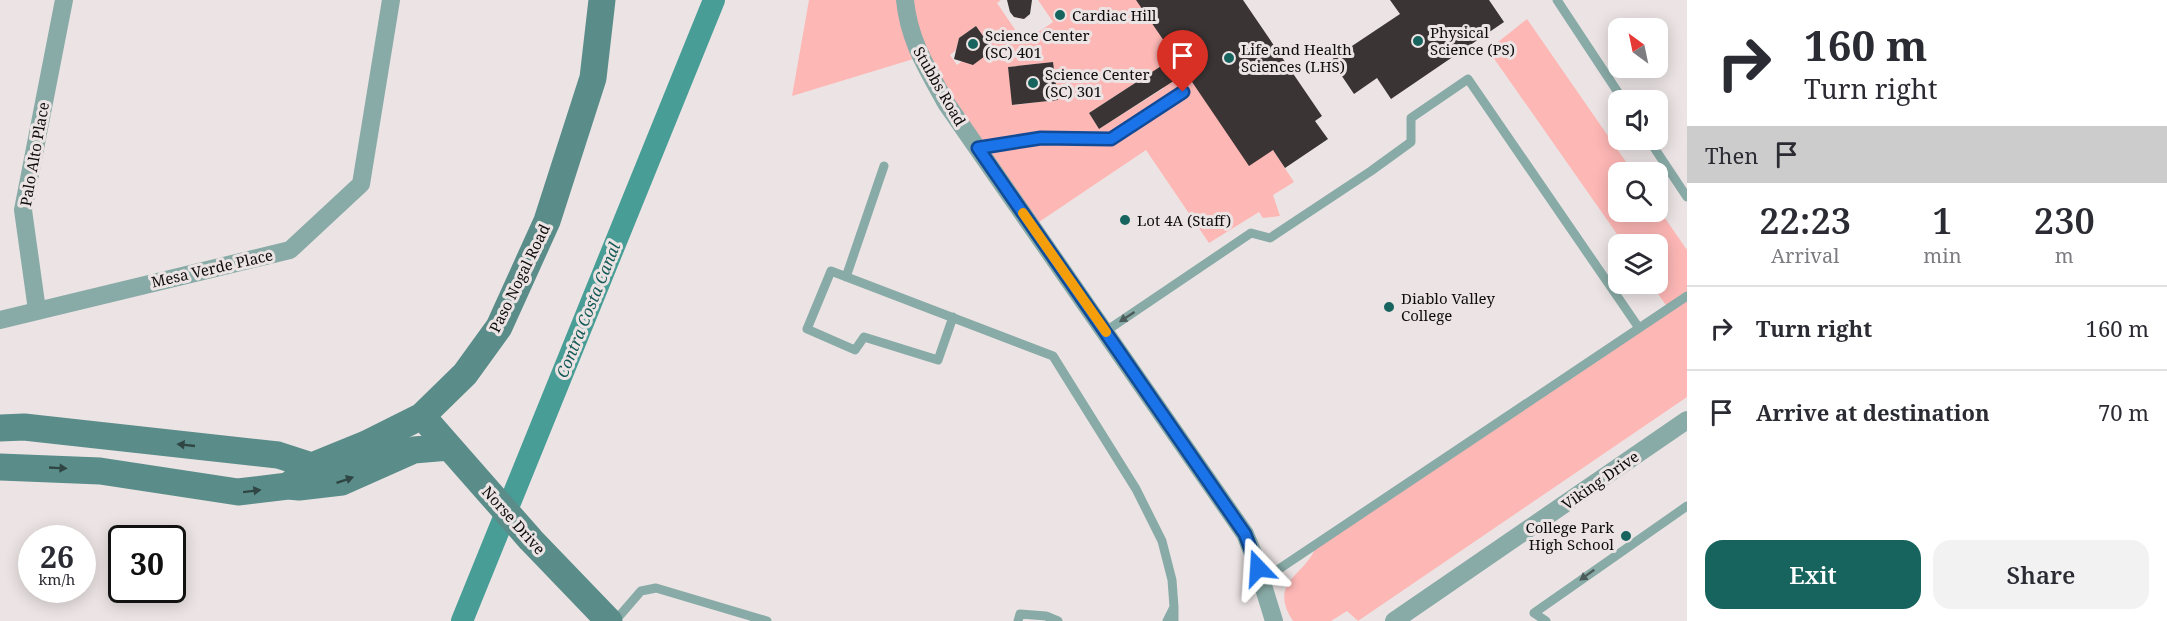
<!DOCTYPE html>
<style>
:root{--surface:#fff;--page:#f2f2f3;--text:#2b2b33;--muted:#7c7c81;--line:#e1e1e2;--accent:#17645f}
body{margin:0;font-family:"Noto Serif",serif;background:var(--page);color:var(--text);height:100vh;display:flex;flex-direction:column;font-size:22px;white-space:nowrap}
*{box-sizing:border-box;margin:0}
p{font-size:20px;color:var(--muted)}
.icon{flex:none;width:33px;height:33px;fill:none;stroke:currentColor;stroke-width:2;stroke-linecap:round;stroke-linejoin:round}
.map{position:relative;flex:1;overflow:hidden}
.details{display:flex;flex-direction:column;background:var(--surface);width:480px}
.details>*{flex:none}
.top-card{background:#fff;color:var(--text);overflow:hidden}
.needle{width:39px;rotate:327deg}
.buttons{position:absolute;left:1608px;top:18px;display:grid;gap:12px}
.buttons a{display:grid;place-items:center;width:60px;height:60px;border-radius:12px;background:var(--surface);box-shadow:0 3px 15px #0003;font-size:30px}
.speed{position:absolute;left:18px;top:525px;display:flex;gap:12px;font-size:30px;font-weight:700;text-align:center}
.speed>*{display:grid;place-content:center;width:78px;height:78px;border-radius:50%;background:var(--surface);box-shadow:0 3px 15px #0003;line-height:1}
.speed small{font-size:15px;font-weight:400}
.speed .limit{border:3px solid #111;border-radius:9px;background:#fff;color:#111}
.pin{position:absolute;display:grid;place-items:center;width:51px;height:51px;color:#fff;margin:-62px -26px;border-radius:50% 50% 50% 0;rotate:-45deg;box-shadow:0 0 6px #0007}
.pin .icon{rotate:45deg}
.me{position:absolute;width:66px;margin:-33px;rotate:340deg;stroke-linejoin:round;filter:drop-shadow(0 0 4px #0008)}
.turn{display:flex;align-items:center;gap:21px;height:126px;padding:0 18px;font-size:27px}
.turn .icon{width:78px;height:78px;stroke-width:2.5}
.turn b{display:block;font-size:42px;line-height:51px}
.then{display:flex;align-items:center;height:57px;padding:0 18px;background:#0003;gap:12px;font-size:22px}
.eta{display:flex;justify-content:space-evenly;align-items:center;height:102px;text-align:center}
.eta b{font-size:36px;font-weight:600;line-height:42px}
.button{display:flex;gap:12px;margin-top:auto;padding:12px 18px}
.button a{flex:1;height:69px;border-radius:18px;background:var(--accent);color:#fff;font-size:24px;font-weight:600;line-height:69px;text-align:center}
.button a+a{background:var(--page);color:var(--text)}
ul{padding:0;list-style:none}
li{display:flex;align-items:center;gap:18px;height:84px;padding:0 18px;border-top:2px solid var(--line)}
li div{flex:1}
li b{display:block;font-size:22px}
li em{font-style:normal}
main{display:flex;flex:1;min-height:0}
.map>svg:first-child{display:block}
.green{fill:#fdb7b5;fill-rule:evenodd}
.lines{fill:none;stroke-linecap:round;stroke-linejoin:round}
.canal{stroke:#489d96;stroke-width:22}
.building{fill:#3a3434}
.lane{stroke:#89aba7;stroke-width:9}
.street{stroke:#89aba7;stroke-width:18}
.secondary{stroke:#5a8d89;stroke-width:27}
.oneway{fill:#4c5c5a}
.oneway2{fill:#304644}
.route-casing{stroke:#114b97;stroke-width:15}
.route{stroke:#1a73e8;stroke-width:10}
.slow{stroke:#f59e0b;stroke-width:10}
.poi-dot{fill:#17645f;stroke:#ece4e4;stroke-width:2}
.labels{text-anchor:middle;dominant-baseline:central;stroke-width:6;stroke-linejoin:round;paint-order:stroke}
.poi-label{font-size:15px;fill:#0e0c0c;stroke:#ece4e4;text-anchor:start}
.street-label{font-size:15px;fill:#0e0c0c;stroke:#ece4e4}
.water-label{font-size:16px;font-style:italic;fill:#135a56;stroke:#ece4e4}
</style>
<main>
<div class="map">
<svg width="1687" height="621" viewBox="0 0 1687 621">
<rect width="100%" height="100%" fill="#ece4e4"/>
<path class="green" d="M809,0H1001L997,3L1018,34L1040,31L1053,22L1038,0H1136L1273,150L1294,182L1273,195L1280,216L1263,218L1259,212L1209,243L1146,150L1033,226L920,57L792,96ZM976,26L993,50L973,64L962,61L957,65L950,55L956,50L959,38ZM1053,62L1058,100L1013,105L1008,67ZM1153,71L1164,88L1099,129L1089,113Z
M1527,19L1633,172H1618V212H1658V208L1687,250V397L1358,621L1347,611L1331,621H1293C1267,581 1306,576 1316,546L1668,308L1651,284H1658V244H1624L1488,50Z"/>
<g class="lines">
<path class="canal" d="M462,621L714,0"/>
</g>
<path class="building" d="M1007,0H1032L1030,14L1024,19L1014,17L1010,12Z
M1136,0H1243L1322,116L1315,121L1328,139L1285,168L1273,150L1249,166L1186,73L1099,129L1089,113L1175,57Z
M1390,0H1489L1504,22L1391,99L1377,78L1354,94L1331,60L1400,14Z
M976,26L993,50L973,65L954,59L959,38Z
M1053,62L1058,100L1012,105L1008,67Z"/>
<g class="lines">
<path class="lane" d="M1557,0L1623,100
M1649,140L1687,197
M978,148L1041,138L1111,139L1183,92
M846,277L884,166
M953,317L938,360L864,337L855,350L807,329L831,271L1053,356L1136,489L1162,541L1172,580L1174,607
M1106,331L1251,233L1270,238L1371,171L1411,142V118L1468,79L1639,328
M1261,581L1687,296
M615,621L641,591L656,588L767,621
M1018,621L1020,614L1046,616L1058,621
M1167,621L1174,607V621
M1546,621L1534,613L1687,506"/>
<path class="street" d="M905,0C909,41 927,68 946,103L1245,534L1254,556L1274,621
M37,310L23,210L64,0
M0,320L290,250L361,184L391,0
M1394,621L1687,420"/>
<path class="secondary" d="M422,416L531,540L609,621
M0,428L24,427L278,455L312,466L288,486L238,492L100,471L0,467
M312,466L366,444L422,416L465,374L499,327L547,221L593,78L602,0
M288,486L299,487L342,482L414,450L449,447"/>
</g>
<defs><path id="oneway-solid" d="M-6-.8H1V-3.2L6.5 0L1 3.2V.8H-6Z" transform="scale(1.5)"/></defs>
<g class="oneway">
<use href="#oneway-solid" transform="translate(1127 317) rotate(147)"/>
<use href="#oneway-solid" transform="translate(1587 575) rotate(144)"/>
</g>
<g class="oneway2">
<use href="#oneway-solid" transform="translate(186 445) rotate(-174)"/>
<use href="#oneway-solid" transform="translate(58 468) rotate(3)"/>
<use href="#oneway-solid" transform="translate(345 480) rotate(-19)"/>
<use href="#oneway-solid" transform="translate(252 491) rotate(-7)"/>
</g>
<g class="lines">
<defs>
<path id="route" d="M1183,92L1111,139L1041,138L978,148L1245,534L1258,568"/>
</defs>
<use href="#route" class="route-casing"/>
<use href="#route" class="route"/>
<path class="slow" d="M1023,213L1106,332"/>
</g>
<g class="poi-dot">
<circle cx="1060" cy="15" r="6"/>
<circle cx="1418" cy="41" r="6"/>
<circle cx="973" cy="44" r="6"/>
<circle cx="1229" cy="58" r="6"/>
<circle cx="1033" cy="83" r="6"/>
<circle cx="1125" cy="220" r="6"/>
<circle cx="1389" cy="307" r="6"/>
<circle cx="1626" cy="536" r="6"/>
</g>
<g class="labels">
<g class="poi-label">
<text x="1072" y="15">Cardiac Hill</text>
<text x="1430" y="32">Physical<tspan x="1430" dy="17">Science (PS)</tspan></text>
<text x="985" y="35">Science Center<tspan x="985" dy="17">(SC) 401</tspan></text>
<text x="1241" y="49">Life and Health<tspan x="1241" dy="17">Sciences (LHS)</tspan></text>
<text x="1045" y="74">Science Center<tspan x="1045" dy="17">(SC) 301</tspan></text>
<text x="1137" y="220">Lot 4A (Staff)</text>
<text x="1401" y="298">Diablo Valley<tspan x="1401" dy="17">College</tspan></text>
<text x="1614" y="527" text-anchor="end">College Park<tspan x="1614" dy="17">High School</tspan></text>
</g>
<g class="street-label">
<text transform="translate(940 86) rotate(60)">Stubbs Road</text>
<text transform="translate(34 154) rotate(-80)">Palo Alto Place</text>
<text transform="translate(212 268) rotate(-13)">Mesa Verde Place</text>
<text transform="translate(519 278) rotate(-64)">Paso Nogal Road</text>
<text transform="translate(1600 480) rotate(-35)">Viking Drive</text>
<text transform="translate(514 520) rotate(48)">Norse Drive</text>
</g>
<g class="water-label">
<text transform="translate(588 310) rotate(-68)">Contra Costa Canal</text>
</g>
</g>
</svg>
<div class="buttons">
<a><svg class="needle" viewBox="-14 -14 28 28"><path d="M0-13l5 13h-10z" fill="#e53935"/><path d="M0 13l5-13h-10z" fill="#7c7c81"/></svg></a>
<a><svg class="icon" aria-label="sound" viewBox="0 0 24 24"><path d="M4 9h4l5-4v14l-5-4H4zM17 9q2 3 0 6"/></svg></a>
<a><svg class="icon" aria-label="search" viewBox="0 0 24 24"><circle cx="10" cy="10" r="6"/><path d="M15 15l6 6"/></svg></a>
<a><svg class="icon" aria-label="layers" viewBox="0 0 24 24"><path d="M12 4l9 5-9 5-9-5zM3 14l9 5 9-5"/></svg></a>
</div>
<div class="speed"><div>26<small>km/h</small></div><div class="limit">30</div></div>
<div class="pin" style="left:1183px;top:92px;background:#d93025"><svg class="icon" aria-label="arrive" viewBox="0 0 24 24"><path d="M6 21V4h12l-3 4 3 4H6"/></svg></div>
<svg class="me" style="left:1258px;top:568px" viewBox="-20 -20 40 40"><path d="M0-17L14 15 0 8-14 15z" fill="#1a73e8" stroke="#fff" stroke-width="4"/></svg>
</div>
<section class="details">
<div class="top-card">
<div class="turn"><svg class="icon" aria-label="right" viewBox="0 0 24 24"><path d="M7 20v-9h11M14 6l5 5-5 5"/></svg><div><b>160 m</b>Turn right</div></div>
<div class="then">Then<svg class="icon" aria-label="arrive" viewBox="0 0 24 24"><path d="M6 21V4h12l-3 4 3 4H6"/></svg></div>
</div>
<div class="eta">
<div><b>22:23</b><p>Arrival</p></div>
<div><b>1</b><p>min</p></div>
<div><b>230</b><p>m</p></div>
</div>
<ul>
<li><svg class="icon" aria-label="right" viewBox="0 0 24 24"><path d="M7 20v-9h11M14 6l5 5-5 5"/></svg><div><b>Turn right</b></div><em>160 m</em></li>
<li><svg class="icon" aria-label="arrive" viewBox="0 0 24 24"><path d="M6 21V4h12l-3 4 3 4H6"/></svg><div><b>Arrive at destination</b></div><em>70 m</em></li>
</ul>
<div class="button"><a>Exit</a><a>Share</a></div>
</section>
</main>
